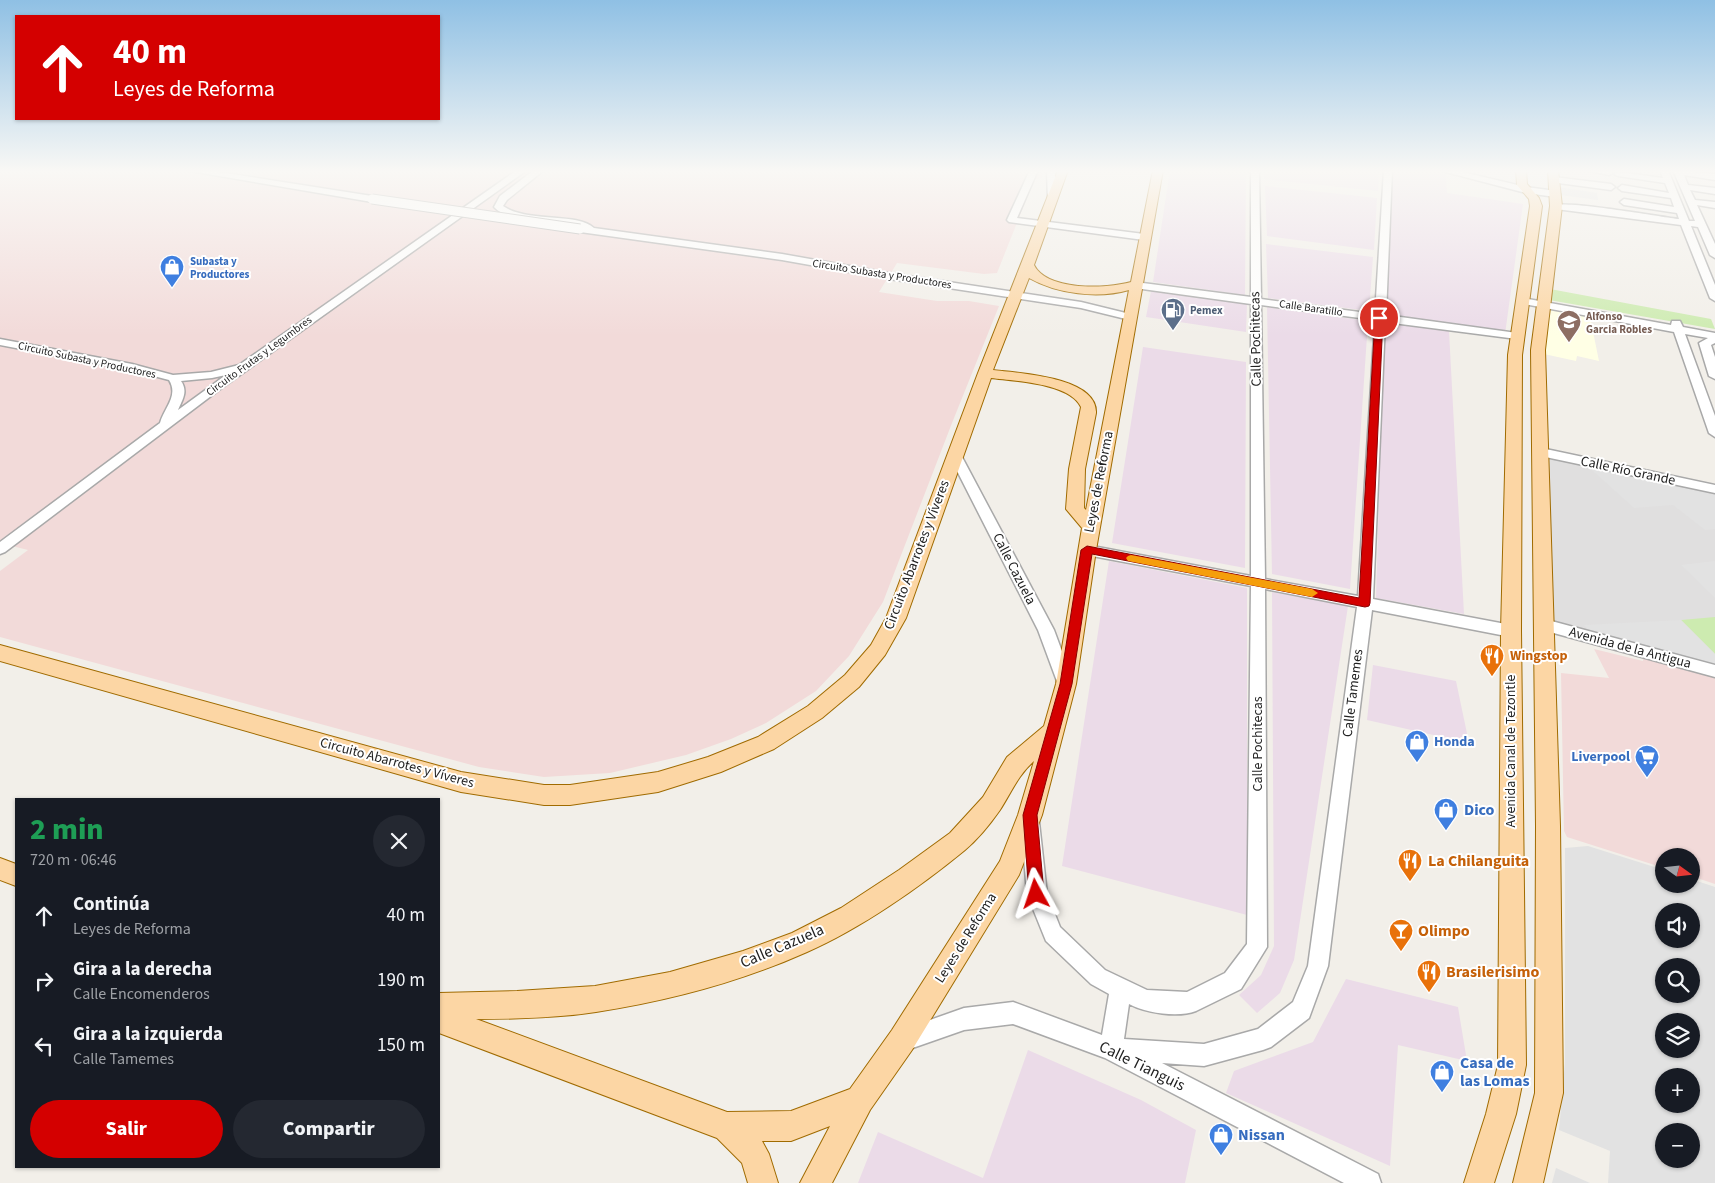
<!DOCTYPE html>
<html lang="es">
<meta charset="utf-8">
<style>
:root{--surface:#171b24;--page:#242831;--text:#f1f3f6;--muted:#9ea1a6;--accent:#d40000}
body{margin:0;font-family:"Source Sans 3",sans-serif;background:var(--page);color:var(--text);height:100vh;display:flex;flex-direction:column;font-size:19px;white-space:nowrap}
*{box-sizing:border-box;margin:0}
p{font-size:16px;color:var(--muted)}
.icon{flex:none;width:28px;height:28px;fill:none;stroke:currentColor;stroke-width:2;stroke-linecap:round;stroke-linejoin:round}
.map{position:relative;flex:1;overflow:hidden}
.panel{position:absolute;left:15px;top:798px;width:425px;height:370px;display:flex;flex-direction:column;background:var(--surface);border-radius:0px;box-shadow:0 1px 4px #0004}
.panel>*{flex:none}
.guide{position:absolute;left:15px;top:15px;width:425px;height:105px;border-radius:0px;box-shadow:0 1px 4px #0004;background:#d40000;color:#fff;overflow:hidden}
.needle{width:32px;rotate:105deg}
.tools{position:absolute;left:1655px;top:848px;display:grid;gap:10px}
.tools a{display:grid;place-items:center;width:45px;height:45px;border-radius:50%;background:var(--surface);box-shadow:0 1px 4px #0004;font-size:25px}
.pin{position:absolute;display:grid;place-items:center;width:42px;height:42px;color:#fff;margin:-21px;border:2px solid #fff;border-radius:50%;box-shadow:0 1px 5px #0007}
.me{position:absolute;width:55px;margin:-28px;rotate:355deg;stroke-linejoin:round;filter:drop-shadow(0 0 4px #0008)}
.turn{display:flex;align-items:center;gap:18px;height:105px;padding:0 15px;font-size:22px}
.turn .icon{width:65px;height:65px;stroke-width:2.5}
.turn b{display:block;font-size:35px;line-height:42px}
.round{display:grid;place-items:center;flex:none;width:52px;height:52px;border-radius:26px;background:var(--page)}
.summary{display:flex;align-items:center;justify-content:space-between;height:85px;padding:0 15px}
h1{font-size:30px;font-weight:800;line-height:38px;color:#1e9e55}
.cta{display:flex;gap:10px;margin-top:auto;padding:10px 15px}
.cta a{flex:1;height:58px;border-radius:30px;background:var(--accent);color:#fff;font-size:20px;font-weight:800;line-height:58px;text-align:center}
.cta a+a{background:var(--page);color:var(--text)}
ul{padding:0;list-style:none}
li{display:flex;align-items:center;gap:15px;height:65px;padding:0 15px}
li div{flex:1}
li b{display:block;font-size:19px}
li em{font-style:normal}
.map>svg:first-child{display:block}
.residential{fill:#e0dfdf}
.commercial{fill:#f2dad9}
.industrial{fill:#ebdbe8}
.education{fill:#ffffe5}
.grass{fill:#cdebb0}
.parking{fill:#e2e2e2;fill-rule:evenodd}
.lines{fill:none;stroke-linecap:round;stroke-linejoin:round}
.minor-casing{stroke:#a9a9a9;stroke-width:3}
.major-casing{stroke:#a06b00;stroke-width:2}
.minor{fill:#fff;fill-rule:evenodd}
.major{fill:#fcd6a4;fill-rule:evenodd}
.minor-bridge-casing{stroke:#a9a9a9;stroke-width:11;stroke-linecap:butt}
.minor-bridge{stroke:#fff;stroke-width:9}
.route{fill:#d40000;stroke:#8a0000}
.slow{fill:#f59e0b}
.labels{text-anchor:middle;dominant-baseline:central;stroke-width:4;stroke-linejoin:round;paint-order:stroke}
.far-shop-label{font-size:11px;font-weight:bold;fill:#366cbe;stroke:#fff;text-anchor:start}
.far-street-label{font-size:11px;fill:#222;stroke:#fff}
.far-service-label{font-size:11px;font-weight:bold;fill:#4e5e75;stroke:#fff;text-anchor:start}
.far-education-label{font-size:11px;font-weight:bold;fill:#785e54;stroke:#fff;text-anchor:start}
.street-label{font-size:14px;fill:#222;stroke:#fff}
.food-label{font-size:14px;font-weight:bold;fill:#c56008;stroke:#fff;text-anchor:start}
.shop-label{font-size:14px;font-weight:bold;fill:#366cbe;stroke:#fff;text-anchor:start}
.near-shop-label{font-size:16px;font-weight:bold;fill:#366cbe;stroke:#fff;text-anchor:start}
.near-food-label{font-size:16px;font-weight:bold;fill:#c56008;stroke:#fff;text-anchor:start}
.near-street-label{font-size:16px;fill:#222;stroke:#fff}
</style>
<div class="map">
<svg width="1715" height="1183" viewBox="0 0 1715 1183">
<rect width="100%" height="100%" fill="#f2efe9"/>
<path class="residential" d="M1547,456L1715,492V666L1547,621Z"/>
<path class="commercial" d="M0,170H1053V173H1043L1042,177L1034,180L997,273L984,274L897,263L879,292L937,301H969L999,306L952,423L883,602L849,656L816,691L766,723L731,739L686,755L610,773L544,777L479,767L0,637V571L28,550L0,543Z
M1594,649L1643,661V656L1715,675V884L1691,876V856H1664V868L1567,837L1564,831L1561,673L1609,678Z"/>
<path class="industrial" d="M1170,170H1246L1245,295L1153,282Z
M1264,170H1379L1378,191L1264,179Z
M1392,170H1428L1446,175L1447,193L1523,204L1505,334L1386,318Z
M1265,186L1377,198L1374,250L1267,236Z
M1266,244L1373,257L1369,311L1268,298Z
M1151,291L1247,304L1246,332L1146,317Z
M1267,307L1368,321L1350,589L1272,574Z
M1384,322L1449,331L1464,614L1376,598Z
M1143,347L1246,362L1245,568L1112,543Z
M1109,561L1247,588V915L1062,866Z
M1272,592L1348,606L1294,960L1280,993L1257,1013L1239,995L1261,975L1274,946Z
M1373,665L1456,681L1469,743L1367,720Z
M1346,979L1458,1007L1467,1061L1398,1045L1390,1166L1226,1093L1234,1071L1313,1042Z
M1028,1050L1141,1100L1196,1130L1185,1183H858L878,1132L983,1178Z"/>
<path class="education" d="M1547,309L1590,317L1599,361L1577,356L1576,361L1544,354Z"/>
<path class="grass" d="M1550,289L1711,319L1715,329L1549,300Z
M1715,617V654L1681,620Z"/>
<path class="parking" d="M1559,187L1597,193L1598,200L1560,195Z
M1585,464L1715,492V529L1705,530L1673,505L1634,508Z
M1715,561V598L1681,565Z
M1681,620L1715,654V666L1589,632L1584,625Z
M1588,846L1664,870V884H1691V879L1715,887V1183H1608L1610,1151L1559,1130L1565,1062V848ZM1664,911H1691V939H1664ZM1664,966H1691V994H1664ZM1664,1021H1691V1049H1664ZM1664,1076H1691V1104H1664ZM1664,1131H1691V1159H1664Z
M1556,1168L1590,1183H1552Z"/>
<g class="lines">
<defs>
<path id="minor" d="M184,170H206L372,196L376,199L372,202Z
M517,170H527L219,390L5,552L0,554V542L160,423C164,408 179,396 169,380L131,370L0,345V339L132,364L173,375L211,372L239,365ZM226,375L178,410C183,399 188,391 181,381L212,378Z
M534,170H544L507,200L503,206C527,223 577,212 594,228L782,254L889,273L1081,302L1134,315L1135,317L1130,320L1081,308L889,279L782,260L580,232L575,229L576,227C554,224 510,224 494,207L500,196Z
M1030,170H1038L1017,218L1144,234L1149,237L1144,240L1009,222L1007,220Z
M1047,170H1055L1056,201L1052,204L1048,201Z
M1251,170H1259L1261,299L1375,314L1384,170H1392L1386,315L1517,333L1522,336L1517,339L1385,322L1373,599L1511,625L1517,627L1519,631L1517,635L1511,637L1372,610L1328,966L1309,1018L1271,1047L1263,1050L1204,1066L1162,1063L1378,1174L1381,1183H1344L1105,1058L1013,1024L964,1030L904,1051L896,1048L893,1040L896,1032L964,1008L1013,1002L1102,1035L1109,994L1091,984L1046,941L1027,894L1021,822L1023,816L1030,814L1037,816L1039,822L1047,894L1060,927L1105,970L1147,990L1187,992L1225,973L1247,944L1251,586L1087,555L1082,553L1080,550L1082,547L1087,545L1251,576V304L1135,288L1130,285L1135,282L1251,297ZM1261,305L1375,320L1358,596L1265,579ZM1265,589L1357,607L1308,966L1293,1002L1258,1029L1204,1044L1124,1039L1129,1004C1146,1013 1178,1018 1196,1011L1241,989L1267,947Z
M1438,170H1454L1526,187L1556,191L1560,194L1556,197L1526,193Z
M1585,170H1608L1613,173L1609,175Z
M1660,170H1668L1689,221H1695L1673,170L1715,174V180L1684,175L1688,185L1715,188V194L1690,190L1695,200L1715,202V208L1697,205L1715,244V258L1710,255L1698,227L1691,226L1715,285V301L1710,298L1681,225L1556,209L1552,206C1561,199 1661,217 1679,219L1677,213L1624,205L1620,202L1624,199L1674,207L1671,198L1622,191L1618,188L1622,185L1669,193L1665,183L1618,176L1614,174L1618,172L1663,178Z
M1554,177L1611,184L1615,187L1611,190L1551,182V178Z
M1523,298L1671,325L1672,321H1680L1683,327L1715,333V343L1711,345L1715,357V379L1709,376L1699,343L1708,338L1685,334L1715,416V437L1709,433L1674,332L1519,303L1518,301Z
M1541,448L1715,485V493L1536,455L1535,452Z
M956,453L962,457L1054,630L1074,684L1072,689L1066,690L1060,689L1058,684L1038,630L950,457Z
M1544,619L1715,665V677L1539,629L1536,625L1539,621Z"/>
<path id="major" d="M1058,170H1068L1034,265C1047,291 1106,289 1131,282L1153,170H1163L1096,550L1076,684L1042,815L1019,875L912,1050L870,1110L832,1183H800L830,1126L791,1141H762L769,1154L778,1183H748L742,1163L717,1138L439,1033V993L517,991L595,986L670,972L743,951L792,933L841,908L899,870L950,833L983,797L1007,757L1044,726L1056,684L1082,528L1066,509L1069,469L1081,407C1070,383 1014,381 991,378L906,618L885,655L859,687L822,718L774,749L721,772L658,792L570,805H544L461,792L0,661V645L461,772L544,785H570L658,772L708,757L758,737L808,706L845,675L871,645L886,618L978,373ZM1029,278C1057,294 1098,299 1129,290L1086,510L1084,508L1085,469L1096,413C1098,377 1019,373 993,370ZM1034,761L1018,815L1000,861L892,1030L850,1089L791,1111L727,1112L476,1019C516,1019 557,1018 596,1012C668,1001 740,982 807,952C860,929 920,887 965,850C977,840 991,823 1000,810C1011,793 1018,775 1034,761Z
M1516,170H1526L1527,184L1539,198L1542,206L1522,355L1521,631L1526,1065L1516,1114L1494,1183H1464L1486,1114L1498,1065L1501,631L1508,355L1530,206L1529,199L1517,185Z
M1548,170H1558L1562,206L1545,350L1560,826L1563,1093L1543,1183H1513L1535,1093L1536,826L1531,350L1550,206Z
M0,858L16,864V886L0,880Z"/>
</defs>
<use href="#minor" class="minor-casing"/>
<use href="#major" class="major-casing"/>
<use href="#minor" class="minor"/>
<use href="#major" class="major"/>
<defs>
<path id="minor-bridge" d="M372,199L580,229"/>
</defs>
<use href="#minor-bridge" class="minor-bridge-casing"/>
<use href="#minor-bridge" class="minor-bridge"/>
</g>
<linearGradient id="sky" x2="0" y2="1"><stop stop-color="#8fc0e4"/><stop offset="0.51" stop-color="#f9f8f5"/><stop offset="1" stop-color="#f9f8f5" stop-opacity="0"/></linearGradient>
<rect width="1715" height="336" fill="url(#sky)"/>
<path class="route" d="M1379,315L1383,318L1370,603L1369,606L1365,607L1092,554L1072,684L1037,815L1044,894L1042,899L1036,901L1031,899L1029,894L1023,815L1060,684L1081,550L1087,546L1359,598L1375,318Z"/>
<path class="slow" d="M1131,555L1312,589L1318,593L1312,597L1128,561L1126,558L1128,556Z"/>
<defs>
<symbol id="shop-pin" viewBox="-11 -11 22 30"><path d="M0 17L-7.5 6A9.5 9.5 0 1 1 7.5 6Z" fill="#3f7fe0" stroke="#fff"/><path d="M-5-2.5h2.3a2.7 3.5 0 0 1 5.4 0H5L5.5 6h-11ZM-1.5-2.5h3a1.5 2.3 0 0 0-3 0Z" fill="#fff"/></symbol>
<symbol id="fuel-pin" viewBox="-11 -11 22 30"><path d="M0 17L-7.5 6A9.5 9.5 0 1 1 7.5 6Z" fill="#5c6f8a" stroke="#fff"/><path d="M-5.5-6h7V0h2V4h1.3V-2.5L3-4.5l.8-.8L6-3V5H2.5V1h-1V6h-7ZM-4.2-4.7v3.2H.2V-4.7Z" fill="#fff"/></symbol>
<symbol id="school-pin" viewBox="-11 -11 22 30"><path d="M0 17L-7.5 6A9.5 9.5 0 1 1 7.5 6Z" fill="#8d6e63" stroke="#fff"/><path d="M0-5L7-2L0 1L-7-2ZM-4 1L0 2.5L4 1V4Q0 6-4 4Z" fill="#fff"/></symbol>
<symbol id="restaurant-pin" viewBox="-11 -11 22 30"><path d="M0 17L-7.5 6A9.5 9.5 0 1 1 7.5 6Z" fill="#e8710a" stroke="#fff"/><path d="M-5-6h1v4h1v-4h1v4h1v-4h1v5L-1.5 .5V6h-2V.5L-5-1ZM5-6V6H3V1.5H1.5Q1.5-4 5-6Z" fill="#fff"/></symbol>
<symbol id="supermarket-pin" viewBox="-11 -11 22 30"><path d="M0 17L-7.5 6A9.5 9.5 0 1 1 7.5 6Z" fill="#3f7fe0" stroke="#fff"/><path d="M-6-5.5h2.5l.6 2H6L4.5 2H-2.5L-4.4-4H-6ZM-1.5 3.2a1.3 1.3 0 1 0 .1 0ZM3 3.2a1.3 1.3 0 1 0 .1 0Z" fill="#fff"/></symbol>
<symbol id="bar-pin" viewBox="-11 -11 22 30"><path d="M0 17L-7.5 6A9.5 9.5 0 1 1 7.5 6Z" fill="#e8710a" stroke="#fff"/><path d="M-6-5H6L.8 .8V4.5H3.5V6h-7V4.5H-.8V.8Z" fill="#fff"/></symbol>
</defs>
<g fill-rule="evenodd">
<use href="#shop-pin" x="158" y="253" width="28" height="38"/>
<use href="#fuel-pin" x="1159" y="296" width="28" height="38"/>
<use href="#school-pin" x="1555" y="308" width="28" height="38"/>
<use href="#restaurant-pin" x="1478" y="642" width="28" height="38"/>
<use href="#shop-pin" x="1403" y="728" width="28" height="38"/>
<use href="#supermarket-pin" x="1633" y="743" width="28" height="38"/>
<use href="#shop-pin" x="1432" y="796" width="28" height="38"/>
<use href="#restaurant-pin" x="1396" y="847" width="28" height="38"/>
<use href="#bar-pin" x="1387" y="917" width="28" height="38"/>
<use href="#restaurant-pin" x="1415" y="958" width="28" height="38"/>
<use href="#shop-pin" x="1428" y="1058" width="28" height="38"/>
<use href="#shop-pin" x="1207" y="1121" width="28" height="38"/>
</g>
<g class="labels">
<g class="far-shop-label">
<text x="190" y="261">Subasta y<tspan x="190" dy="13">Productores</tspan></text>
</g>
<g class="far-street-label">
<text transform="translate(882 274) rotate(9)">Circuito Subasta y Productores</text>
<text transform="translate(1311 308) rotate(8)">Calle Baratillo</text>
<text transform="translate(259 356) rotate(-36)">Circuito Frutas y Legumbres</text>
<text transform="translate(87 360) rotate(12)">Circuito Subasta y Productores</text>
</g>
<g class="far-service-label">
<text x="1190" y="310">Pemex</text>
</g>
<g class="far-education-label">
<text x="1586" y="316">Alfonso<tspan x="1586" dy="13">Garcia Robles</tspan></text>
</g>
<g class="street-label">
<text transform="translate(1256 339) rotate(-91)">Calle Pochitecas</text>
<text transform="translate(1628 471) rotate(12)">Calle Río Grande</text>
<text transform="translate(1099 482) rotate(-79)">Leyes de Reforma</text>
<text transform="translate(917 555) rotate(-69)">Circuito Abarrotes y Víveres</text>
<text transform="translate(1014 569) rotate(63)">Calle Cazuela</text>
<text transform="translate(1630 648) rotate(15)">Avenida de la Antigua</text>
<text transform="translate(1353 693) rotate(-83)">Calle Tamemes</text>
<text transform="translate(1258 744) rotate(-90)">Calle Pochitecas</text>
<text transform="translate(1511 751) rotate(-90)">Avenida Canal de Tezontle</text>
<text transform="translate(397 763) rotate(15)">Circuito Abarrotes y Víveres</text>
<text transform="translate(966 938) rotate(-58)">Leyes de Reforma</text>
</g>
<g class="food-label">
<text x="1510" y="656">Wingstop</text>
</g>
<g class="shop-label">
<text x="1434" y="742">Honda</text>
<text x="1630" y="757" text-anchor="end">Liverpool</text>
</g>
<g class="near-shop-label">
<text x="1464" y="810">Dico</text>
<text x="1460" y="1063">Casa de<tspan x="1460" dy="18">las Lomas</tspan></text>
<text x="1238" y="1135">Nissan</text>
</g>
<g class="near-food-label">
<text x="1428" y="861">La Chilanguita</text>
<text x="1418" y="931">Olimpo</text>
<text x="1446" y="972">Brasilerisimo</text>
</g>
<g class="near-street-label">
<text transform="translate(782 946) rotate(-23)">Calle Cazuela</text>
<text transform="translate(1142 1066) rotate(26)">Calle Tianguis</text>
</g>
</g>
</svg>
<div class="tools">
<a><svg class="needle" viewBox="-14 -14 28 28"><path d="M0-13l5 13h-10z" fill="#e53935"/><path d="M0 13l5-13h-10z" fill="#9ea1a6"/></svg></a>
<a><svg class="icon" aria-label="sound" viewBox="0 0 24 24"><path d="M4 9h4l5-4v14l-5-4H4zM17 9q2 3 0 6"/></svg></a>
<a><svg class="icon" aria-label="search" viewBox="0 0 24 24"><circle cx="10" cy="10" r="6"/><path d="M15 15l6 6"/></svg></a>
<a><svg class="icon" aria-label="layers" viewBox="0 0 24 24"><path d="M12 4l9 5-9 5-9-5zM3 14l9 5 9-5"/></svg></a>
<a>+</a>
<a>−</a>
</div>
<div class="pin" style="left:1379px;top:318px;background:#d93025"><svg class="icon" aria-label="arrive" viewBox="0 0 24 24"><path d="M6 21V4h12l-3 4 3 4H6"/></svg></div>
<svg class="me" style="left:1036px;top:894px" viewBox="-20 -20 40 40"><path d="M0-17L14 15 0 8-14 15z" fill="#d40000" stroke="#fff" stroke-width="4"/></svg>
<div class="guide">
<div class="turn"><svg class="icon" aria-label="ahead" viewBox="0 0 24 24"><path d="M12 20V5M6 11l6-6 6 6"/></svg><div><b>40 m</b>Leyes de Reforma</div></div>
</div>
<section class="panel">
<div class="summary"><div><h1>2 min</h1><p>720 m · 06:46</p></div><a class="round"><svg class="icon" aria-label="close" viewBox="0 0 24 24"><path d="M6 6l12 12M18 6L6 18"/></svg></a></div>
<ul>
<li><svg class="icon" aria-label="ahead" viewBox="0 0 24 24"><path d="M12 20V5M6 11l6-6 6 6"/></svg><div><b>Continúa</b><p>Leyes de Reforma</p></div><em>40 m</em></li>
<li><svg class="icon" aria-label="right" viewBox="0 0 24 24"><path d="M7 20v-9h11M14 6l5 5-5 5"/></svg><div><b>Gira a la derecha</b><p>Calle Encomenderos</p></div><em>190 m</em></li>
<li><svg class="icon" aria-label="left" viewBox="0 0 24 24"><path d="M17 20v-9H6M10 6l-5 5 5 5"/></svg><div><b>Gira a la izquierda</b><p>Calle Tamemes</p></div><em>150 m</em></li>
</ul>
<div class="cta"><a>Salir</a><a>Compartir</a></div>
</section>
</div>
